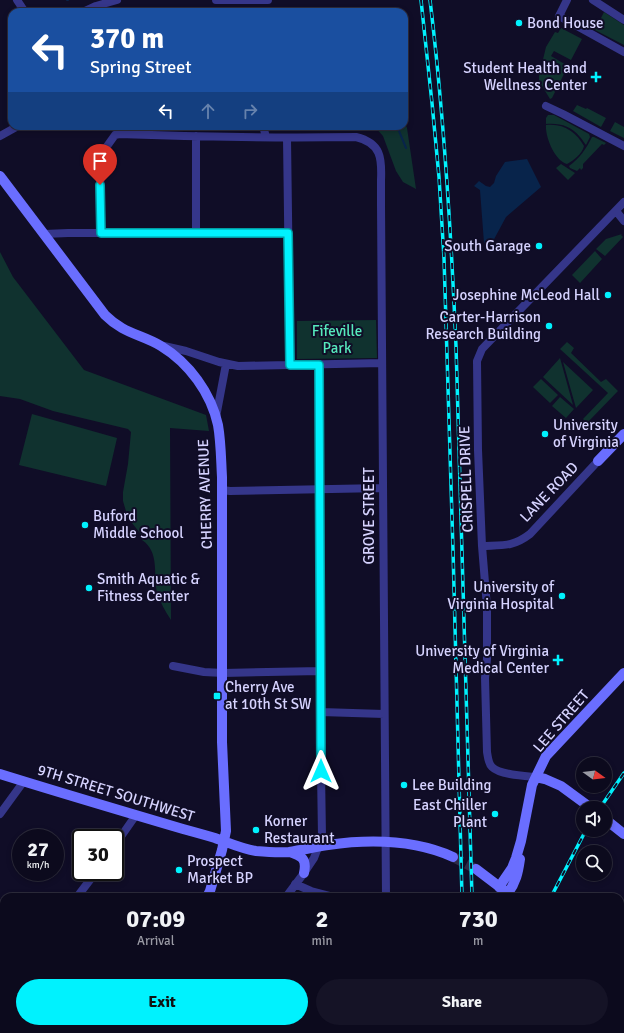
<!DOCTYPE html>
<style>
:root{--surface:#0c0a1d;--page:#151326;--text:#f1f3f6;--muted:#9a9aa4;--line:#2c2b3b;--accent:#00f2fe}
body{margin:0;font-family:Signika,sans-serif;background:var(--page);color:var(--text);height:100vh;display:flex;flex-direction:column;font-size:15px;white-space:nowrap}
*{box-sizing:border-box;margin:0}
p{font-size:13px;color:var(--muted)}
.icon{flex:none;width:22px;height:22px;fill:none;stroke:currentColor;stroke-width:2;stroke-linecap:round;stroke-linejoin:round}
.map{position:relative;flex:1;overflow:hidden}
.sheet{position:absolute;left:0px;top:893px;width:624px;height:140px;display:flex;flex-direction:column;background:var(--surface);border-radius:12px 12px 0 0;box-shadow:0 2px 6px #0003,0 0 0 1px var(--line)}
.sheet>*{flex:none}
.hud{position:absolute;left:8px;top:8px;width:400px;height:122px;border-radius:12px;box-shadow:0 2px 6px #0003,0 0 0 1px var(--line);background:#1a4fa0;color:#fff;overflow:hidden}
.needle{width:26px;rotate:105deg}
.buttons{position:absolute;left:576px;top:757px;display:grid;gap:8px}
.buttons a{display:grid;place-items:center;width:36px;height:36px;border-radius:50%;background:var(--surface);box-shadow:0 2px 6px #0003,0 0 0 1px var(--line);font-size:20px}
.speed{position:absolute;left:12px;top:829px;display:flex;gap:8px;font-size:20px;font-weight:700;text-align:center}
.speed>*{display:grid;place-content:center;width:52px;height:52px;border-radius:50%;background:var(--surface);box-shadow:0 2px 6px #0003,0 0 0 1px var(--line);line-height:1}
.speed small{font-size:10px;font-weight:400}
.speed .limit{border:2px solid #111;border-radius:6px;background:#fff;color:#111}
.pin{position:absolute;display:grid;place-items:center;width:34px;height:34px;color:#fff;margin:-41px -17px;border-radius:50% 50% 50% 0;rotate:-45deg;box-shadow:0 0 4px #0007}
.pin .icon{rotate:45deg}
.me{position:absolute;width:44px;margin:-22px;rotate:0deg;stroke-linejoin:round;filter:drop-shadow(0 0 3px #0008)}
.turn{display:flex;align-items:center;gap:14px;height:84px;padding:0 16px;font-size:18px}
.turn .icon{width:52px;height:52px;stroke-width:2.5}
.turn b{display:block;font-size:28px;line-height:34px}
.lanes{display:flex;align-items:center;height:38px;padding:0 16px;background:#0003;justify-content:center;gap:20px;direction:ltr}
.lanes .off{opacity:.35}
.eta{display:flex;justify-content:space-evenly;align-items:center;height:68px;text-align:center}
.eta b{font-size:24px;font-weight:800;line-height:28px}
.cta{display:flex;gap:8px;margin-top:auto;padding:8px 16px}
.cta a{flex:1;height:46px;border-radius:24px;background:var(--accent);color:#111;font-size:16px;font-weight:800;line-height:46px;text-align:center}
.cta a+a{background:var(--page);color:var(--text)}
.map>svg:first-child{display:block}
.green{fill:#10322f}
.water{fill:#08244b}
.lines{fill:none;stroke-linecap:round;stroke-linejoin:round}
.stream{stroke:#08244b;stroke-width:2}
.secondary-tunnel{stroke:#2e2b47;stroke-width:10;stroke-dasharray:10 5;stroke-linecap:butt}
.street{stroke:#35368a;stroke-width:8}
.secondary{stroke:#6a6eff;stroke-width:10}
.rail-casing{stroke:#00f2fe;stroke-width:3.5}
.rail{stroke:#100d27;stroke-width:2;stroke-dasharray:6;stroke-linecap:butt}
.route-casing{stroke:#009da5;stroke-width:10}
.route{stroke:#00f2fe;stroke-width:7}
.poi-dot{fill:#00f2fe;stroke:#100d27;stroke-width:1.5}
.labels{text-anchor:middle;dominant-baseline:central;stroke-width:4;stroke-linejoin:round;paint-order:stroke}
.poi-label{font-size:15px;fill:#d6d3ff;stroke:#100d27;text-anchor:start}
.park-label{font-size:15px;fill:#56e9bc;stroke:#100d27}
.street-label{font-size:15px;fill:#d6d3ff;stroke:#100d27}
</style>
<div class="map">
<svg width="624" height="1033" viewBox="0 0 624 1033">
<rect width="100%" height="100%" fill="#100d27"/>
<path class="green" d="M604,12L624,25V45L595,30Z
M561,28L582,39L571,60L554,51L551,56L568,66L552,98L550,99L539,81V76L546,47L555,32L558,33Z
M577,105L586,109L587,108L606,118L601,127L573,111Z
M548,115H554L589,134L590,137L586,145C584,143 583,140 580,137C571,126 560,123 546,124V118Z
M404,121L407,128L416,189L403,182L396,171L383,136L374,126H404Z
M615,122L624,127V138L610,131Z
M546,125C564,123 576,132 584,146C582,154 574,160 567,164C555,161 545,137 546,125Z
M592,137H594L606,143L604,145L602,144L583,164V168L581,170L580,168L577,171L570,168L569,166C580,158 586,149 592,137Z
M561,164L575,173L568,180L556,168Z
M622,234L621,235L623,237L605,256L596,249L606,239Z
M595,251L602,259L580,283L572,275Z
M0,252L13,277L84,370L206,415L209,431L170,428L171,620C165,611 160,602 157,592C153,574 160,552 142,540L140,533L128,518L123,501V492L128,464L131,432L128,429L53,411L20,399L0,396Z
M376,320L377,358L297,359V321Z
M567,342L574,348L571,353L601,382L606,379L618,391L587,423L583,419L608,393L560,349Z
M560,358L573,405L543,377Z
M563,362L593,390L576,408Z
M541,379L558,395L550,403L533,387Z
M560,397L574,409L566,418L552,406Z
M32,414L117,438L106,486L19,465Z"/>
<path class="water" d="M527,159L541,187L506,217L492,243H484L480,190L474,186L479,181L486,186L490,187L494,183L496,176L505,162Z"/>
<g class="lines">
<path class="stream" d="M67,0H68
M397,126L406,148"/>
<path class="secondary-tunnel" d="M453,857L476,869"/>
<path class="street" d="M17,0L25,12
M216,0H268
M567,0L559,16L624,52
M593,0L624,20
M83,12L96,6L117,0
M546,106L563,114L624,146
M263,126L266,137
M0,136L18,126
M287,138L290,365
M616,211L624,221
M101,233L100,161V156L115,135L119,134C198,137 277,138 356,137C381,143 382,158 381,180C381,188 381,197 381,205L386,897
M196,233V136
M44,234L68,233H288
M164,346L186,351L219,362L238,366L382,363
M216,417L226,364
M222,490L230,491L383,488
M482,546C503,545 513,547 530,534L598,461
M173,666L204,672L223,673L321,671
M321,712L384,714
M536,777C525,776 500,775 492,767C488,763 488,757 487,752L485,678L487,659V607L482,546L478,450L477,361L482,349L624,202
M0,814L24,781
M115,845L136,815
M295,884L311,891L334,897
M77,897L96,872
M286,897L304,873L314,858L322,837L321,771L319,365
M0,988L4,992
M0,1002L4,998
M37,1029L40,1033
M191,1033L193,1029
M320,1033L323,1029
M447,1033L448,1029"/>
<path class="secondary" d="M0,176L105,315C110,320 115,324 122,328C134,335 148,338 161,346C189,363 211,393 218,425C221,442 221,460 222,477V742L226,831L222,850L210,891L207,897
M598,461L624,434
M0,774C61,793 122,811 183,829C194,832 205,835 215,838C229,843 242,849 256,851C267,852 278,853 289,852C302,850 315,847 328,845C370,839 413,839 453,857
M536,777L545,779L561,786L591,808
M605,819L624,834
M290,852C302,856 307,859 304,873
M476,869L505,891
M499,887L512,868L516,858L521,841L532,785L546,756L624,673
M508,893C516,882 518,873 520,859
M620,980L624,982
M120,1033L123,1029"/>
<defs>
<path id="rail" d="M421,0L432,103L439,177L444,258L453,550L462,897
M430,0C444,115 451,230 456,346L472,897
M600,808L624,773
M551,897L586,830
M471,1029V1033
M498,1033L499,1029"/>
</defs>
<use href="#rail" class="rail-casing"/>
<use href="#rail" class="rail"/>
</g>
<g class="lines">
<defs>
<path id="route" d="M100,185L101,233H288L290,365H319L321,771"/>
</defs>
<use href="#route" class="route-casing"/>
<use href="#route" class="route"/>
</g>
<g class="poi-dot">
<circle cx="519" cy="23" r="4"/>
<path d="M594 71h4v4h4v4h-4v4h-4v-4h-4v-4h4z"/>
<circle cx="539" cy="246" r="4"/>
<circle cx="608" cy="295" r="4"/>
<circle cx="549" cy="326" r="4"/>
<circle cx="545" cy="434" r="4"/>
<circle cx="85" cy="525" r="4"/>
<circle cx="89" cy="588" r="4"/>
<circle cx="562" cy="596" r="4"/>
<path d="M556 654h4v4h4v4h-4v4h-4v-4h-4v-4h4z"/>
<rect x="213" y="692" width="8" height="8" rx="2"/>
<circle cx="404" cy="785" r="4"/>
<circle cx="495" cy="814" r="4"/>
<circle cx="256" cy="830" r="4"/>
<circle cx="179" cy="870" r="4"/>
</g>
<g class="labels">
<g class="poi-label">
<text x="527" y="23">Bond House</text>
<text x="587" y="68" text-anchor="end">Student Health and<tspan x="587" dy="17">Wellness Center</tspan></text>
<text x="531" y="246" text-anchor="end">South Garage</text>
<text x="600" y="295" text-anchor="end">Josephine McLeod Hall</text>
<text x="541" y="317" text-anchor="end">Carter-Harrison<tspan x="541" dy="17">Research Building</tspan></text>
<text x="553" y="425">University<tspan x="553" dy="17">of Virginia</tspan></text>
<text x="93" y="516">Buford<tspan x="93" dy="17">Middle School</tspan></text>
<text x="97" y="579">Smith Aquatic &amp;<tspan x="97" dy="17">Fitness Center</tspan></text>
<text x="554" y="587" text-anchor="end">University of<tspan x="554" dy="17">Virginia Hospital</tspan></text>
<text x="549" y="651" text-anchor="end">University of Virginia<tspan x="549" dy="17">Medical Center</tspan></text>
<text x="225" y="687">Cherry Ave<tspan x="225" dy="17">at 10th St SW</tspan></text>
<text x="412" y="785">Lee Building</text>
<text x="487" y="805" text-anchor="end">East Chiller<tspan x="487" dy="17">Plant</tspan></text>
<text x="264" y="821">Korner<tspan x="264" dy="17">Restaurant</tspan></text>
<text x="187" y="861">Prospect<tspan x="187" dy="17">Market BP</tspan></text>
</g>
<g class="park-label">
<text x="337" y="331">Fifeville<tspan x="337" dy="17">Park</tspan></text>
</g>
<g class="street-label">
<text transform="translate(466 479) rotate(-92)">CRISPELL DRIVE</text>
<text transform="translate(549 492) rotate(-46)">LANE ROAD</text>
<text transform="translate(205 494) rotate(-92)">CHERRY AVENUE</text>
<text transform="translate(369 516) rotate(-90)">GROVE STREET</text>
<text transform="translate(561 721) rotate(-49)">LEE STREET</text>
<text transform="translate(116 793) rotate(17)">9TH STREET SOUTHWEST</text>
</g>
</g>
</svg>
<div class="buttons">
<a><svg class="needle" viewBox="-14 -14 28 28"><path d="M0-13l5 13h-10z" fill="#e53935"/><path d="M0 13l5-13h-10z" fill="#9a9aa4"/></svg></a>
<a><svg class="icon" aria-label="sound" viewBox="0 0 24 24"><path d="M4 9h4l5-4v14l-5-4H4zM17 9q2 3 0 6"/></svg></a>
<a><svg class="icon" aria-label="search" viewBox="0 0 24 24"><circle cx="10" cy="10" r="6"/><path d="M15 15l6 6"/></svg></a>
</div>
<div class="speed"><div>27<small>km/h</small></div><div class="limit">30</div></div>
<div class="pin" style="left:100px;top:185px;background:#d93025"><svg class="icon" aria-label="arrive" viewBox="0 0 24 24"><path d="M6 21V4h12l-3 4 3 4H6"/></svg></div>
<svg class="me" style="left:321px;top:771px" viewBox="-20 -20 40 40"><path d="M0-17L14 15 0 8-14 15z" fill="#00f2fe" stroke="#fff" stroke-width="4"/></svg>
<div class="hud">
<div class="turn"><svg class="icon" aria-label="left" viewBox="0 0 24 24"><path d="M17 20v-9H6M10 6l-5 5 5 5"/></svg><div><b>370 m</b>Spring Street</div></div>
<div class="lanes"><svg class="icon" aria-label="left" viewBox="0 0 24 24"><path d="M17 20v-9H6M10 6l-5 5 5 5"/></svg><svg class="icon off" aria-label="ahead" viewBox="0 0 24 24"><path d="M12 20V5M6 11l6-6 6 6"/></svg><svg class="icon off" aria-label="right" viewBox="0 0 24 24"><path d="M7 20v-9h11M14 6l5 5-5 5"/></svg></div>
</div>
<section class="sheet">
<div class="eta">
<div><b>07:09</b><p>Arrival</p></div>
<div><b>2</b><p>min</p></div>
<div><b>730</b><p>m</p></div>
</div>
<div class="cta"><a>Exit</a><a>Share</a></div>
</section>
</div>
